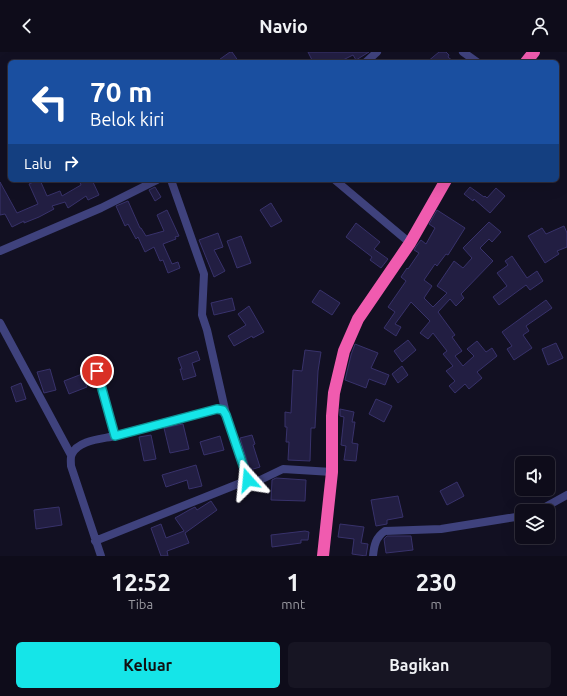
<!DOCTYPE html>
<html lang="id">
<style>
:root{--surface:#0e0c1a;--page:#171523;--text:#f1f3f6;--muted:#9b9ba2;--line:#2e2c39;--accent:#15e5e8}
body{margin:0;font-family:Ubuntu,sans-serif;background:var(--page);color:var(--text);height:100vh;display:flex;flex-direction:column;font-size:15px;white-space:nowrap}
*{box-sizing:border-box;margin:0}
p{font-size:13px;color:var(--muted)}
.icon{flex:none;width:22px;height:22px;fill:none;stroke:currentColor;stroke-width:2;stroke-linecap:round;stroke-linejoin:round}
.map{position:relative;height:504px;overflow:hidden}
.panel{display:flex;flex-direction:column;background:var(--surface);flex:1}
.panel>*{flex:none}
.banner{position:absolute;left:8px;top:8px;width:551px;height:122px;border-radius:6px;box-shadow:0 4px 16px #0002,0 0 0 1px var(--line);background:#1a4fa0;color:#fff;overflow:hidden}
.tools{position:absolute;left:515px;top:404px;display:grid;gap:8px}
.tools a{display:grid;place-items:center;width:40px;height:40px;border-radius:6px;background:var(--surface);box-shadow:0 4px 16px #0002,0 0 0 1px var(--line);font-size:20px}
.pin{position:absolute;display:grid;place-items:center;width:34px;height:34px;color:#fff;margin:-17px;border:2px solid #fff;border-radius:50%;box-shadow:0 1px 4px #0007}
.me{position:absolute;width:44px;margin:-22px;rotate:342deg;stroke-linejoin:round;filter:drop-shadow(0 0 3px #0008)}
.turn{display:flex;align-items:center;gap:14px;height:84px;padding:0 16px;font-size:18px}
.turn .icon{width:52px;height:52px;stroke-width:2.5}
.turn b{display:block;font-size:28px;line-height:34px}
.then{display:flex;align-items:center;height:38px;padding:0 16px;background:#0003;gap:8px;font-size:15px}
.eta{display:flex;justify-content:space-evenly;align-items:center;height:68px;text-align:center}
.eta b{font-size:24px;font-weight:700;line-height:28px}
.action{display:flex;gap:8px;margin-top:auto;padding:8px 16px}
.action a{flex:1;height:46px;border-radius:6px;background:var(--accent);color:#111;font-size:16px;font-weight:700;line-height:46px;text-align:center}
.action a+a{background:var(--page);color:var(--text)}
header{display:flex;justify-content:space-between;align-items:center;height:52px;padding:0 16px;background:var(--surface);font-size:18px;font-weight:700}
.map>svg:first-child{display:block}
.building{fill:#221e42;stroke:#38326b}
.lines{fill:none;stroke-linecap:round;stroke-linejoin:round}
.street{stroke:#3f427d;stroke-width:8}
.highway{stroke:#f05baf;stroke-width:12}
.route-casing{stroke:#0e9597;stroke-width:10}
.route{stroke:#15e5e8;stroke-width:7}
</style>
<header><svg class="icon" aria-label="back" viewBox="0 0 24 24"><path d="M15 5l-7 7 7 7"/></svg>Navio<svg class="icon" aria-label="person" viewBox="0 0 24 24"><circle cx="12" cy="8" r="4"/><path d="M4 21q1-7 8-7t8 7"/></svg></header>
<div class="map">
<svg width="567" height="504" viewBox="0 0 567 504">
<rect width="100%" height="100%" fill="#121022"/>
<path class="building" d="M230,0H232L239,10H216Z
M308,0H369L356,8L353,3L339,10H313Z
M439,0H446L449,3L448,5L454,10H427Z
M38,128H40L47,144L60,139L62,144L81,133L79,128H92L99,143L88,148L86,144L68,156L65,150L52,154L54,157L39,165L24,171V169L12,175L5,162L0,163V130L17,161L38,152L29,132Z
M155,135L161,145L155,149L149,138Z
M470,135L484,145L485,144L487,146L496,136L505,144L490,161L474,147L473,149L464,142Z
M128,149L140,176H141L146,184L164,179L157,163L167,158L179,184L175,185L176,187L163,192L172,212L178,210L180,216L168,221L163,208L160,209L154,195L145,200L138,185L136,187L128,172L125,174L116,154Z
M271,151L282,169L271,175L260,158Z
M437,158L465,176L448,203L446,202L437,214L435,212L424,228L432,234L424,246L433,255L447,241L437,234L454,209L463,216L472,206L463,196L489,170L501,180L492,190L489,187L480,196L493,209L461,242L464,246L456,254L450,247L438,260L455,283L452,285L462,299L455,304L463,314L474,304L467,297L477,289L486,300L492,296L497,304L477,320L482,326L469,337L465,332L455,341L449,334L455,329L446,319L453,314L443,302L447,299L433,281L428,287L420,281L430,269L411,250L395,272L401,275L396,284L384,276L395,260L388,255L406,229L401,225L407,216L408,217L419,201L414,198L417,193L421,188L426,192L435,176L429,172Z
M356,171L380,190L374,197L388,207L381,216L370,208L372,205L346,185Z
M564,174L567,181V195L557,199L559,202L545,211L528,184L542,176L546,182Z
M218,181L223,195L214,198L225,219L214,225L199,188Z
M241,184L251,211L237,216L227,189Z
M512,204L527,226L537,219L543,229L530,238L526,233L499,253L493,245L507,234L497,221L508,213L505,209Z
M320,238L340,251L332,263L312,250Z
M232,246L235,258L214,263L211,251Z
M546,248L552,256L526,274L529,279L523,283L532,296L514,308L507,297L512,294L502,280Z
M249,254L264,280L253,286L252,284L234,294L228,284L246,273L238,262Z
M408,288L416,298L402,310L394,299Z
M556,291L563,306L548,313L542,297Z
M355,292L378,301L371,316L389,323L385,333L369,327L366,336L345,328L351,303Z
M305,298L321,300L318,319L315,376H311L310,409L288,408L289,390H286L287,375H285V360L291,361L293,318L302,319Z
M197,299L200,308L192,311L196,324L183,328L180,317H182L178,306Z
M402,314L408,323L398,331L392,322Z
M50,317L56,338L44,341L37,320Z
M82,322L87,335L69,342L64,329Z
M21,331L26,347L16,350L11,335Z
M376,347L392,354L384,370L369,362Z
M340,357L354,360L352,370H355L352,391L358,392L356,409L344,408L346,394L341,393L344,365L340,364Z
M183,372L189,397L170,401L164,376Z
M151,383L156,407L144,409L139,385Z
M252,383L255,392L253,393L260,415L250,418L240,386Z
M220,384L224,398L204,403L200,390Z
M196,413L202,434L189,437L187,428L166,435L162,423Z
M276,426L306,428L305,449L271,448L272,428Z
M457,430L464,444L447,453L440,439Z
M398,444L403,465L387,468V472L376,474L371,448Z
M211,449L217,458L185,481L189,491L167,499L168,504H161L151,476L161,472L166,486L184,479L175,466L189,458L195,455L197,458Z
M59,455L62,473L36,477L34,458Z
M340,472L364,475L361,491L368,492L366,504L352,502L354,487L338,485Z
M305,479L309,480L308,488H301V491L272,495L271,483Z
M387,484H411L413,498L386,501L384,487Z"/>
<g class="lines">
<path class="street" d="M463,0L477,10
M366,10L377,0
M171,128L204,222L202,263L207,278L226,362
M335,128L410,191
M0,199L101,156L157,128
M0,271L71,403
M97,319L115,384C149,374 183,366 217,357L223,359L226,363L248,428L256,430L283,417L332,420
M538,459L567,443
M95,489L248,428
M101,504L71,414C71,410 70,405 72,402C78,388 102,387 115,384
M373,504C374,493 376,485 385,479L441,477L522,464"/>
<path class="highway" d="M526,10L534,0
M323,504L332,420V364L334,341L344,299L358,267L410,191L446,128"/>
</g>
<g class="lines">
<defs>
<path id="route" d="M97,319L115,384L217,357L223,358L226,363L248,428"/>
</defs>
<use href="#route" class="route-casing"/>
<use href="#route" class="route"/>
</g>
</svg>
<div class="tools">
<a><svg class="icon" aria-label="sound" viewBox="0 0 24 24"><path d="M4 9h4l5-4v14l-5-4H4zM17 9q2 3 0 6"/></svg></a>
<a><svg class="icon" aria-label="layers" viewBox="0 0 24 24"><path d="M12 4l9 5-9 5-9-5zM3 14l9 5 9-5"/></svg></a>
</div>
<div class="pin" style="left:97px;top:319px;background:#d93025"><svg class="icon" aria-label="arrive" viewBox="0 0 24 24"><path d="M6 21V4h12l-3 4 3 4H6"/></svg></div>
<svg class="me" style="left:248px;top:428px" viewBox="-20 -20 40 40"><path d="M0-17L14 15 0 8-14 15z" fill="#15e5e8" stroke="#fff" stroke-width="4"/></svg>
<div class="banner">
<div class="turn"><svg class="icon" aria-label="left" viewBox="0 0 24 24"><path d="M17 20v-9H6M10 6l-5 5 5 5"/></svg><div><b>70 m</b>Belok kiri</div></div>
<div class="then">Lalu<svg class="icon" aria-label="right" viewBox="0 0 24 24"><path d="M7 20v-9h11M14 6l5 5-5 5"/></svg></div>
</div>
</div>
<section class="panel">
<div class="eta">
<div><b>12:52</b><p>Tiba</p></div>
<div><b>1</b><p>mnt</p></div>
<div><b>230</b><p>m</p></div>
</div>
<div class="action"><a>Keluar</a><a>Bagikan</a></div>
</section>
